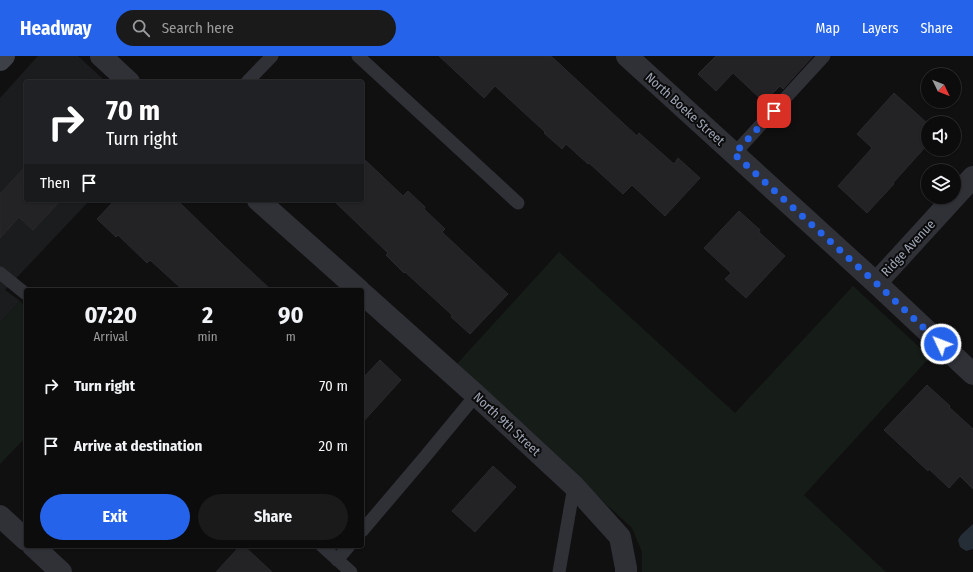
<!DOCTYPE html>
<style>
:root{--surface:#0c0c0d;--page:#1a1a1b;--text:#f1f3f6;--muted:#9a9b9d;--line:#2c2c2e;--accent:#2563eb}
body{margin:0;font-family:"Fira Sans Condensed",sans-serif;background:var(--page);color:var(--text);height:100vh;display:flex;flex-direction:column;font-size:15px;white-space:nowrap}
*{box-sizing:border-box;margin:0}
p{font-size:13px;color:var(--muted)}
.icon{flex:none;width:22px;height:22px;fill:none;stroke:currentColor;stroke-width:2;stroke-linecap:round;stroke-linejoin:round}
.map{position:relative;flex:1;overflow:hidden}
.drawer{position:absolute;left:24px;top:232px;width:340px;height:260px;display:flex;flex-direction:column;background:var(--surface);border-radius:4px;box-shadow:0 1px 3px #0004,0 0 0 1px var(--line)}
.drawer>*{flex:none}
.guide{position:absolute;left:24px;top:24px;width:340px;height:122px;border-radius:4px;box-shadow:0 1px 3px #0004,0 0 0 1px var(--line);background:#202124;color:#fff;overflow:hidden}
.needle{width:26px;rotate:133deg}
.tools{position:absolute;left:921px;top:12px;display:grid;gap:8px}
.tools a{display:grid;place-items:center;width:40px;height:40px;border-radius:50%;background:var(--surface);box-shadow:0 1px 3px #0004,0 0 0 1px var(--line);font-size:20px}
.pin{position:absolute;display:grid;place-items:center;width:34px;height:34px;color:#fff;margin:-17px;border-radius:8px;box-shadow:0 2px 6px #0006}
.me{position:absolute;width:44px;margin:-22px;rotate:313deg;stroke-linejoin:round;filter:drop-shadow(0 0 3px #0008)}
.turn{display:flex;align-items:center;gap:14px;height:84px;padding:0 16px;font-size:18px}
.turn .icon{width:52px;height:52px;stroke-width:2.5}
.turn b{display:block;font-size:28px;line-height:34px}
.then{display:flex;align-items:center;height:38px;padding:0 16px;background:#0003;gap:8px;font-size:15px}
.eta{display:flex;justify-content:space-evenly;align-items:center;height:68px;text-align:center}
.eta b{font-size:24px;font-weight:700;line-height:28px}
.cta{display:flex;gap:8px;margin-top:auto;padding:8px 16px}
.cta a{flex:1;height:46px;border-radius:24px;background:var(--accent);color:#fff;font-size:16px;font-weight:700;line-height:46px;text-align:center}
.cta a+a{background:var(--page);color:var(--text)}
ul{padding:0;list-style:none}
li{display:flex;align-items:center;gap:12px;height:60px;padding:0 16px}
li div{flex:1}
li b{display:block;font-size:15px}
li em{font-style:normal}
header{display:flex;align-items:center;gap:24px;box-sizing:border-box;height:56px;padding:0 20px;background:var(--accent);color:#fff}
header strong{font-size:19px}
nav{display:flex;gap:22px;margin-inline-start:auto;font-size:14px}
.search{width:280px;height:36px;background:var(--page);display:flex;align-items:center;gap:10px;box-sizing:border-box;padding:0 14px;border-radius:22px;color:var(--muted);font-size:15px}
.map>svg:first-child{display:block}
.built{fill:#1b1c1e}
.green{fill:#161c17}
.water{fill:#252e36}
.building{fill:#232225;stroke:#29292e}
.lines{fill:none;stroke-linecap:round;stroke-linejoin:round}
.lane{stroke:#303137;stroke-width:13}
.street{stroke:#303137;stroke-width:22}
.secondary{stroke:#3e4047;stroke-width:22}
.route{stroke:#2563eb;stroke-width:7;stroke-dasharray:0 12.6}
.labels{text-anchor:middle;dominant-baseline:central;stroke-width:4;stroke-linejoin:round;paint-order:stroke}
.street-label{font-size:13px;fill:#9fa5b4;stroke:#0b0b0c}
</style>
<header>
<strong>Headway</strong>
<div class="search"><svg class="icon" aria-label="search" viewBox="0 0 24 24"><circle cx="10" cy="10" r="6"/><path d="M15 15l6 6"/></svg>Search here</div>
<nav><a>Map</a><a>Layers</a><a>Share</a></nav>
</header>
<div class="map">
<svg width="973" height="516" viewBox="0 0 973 516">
<rect width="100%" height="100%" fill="#101011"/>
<path class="built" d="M38,0H78L106,26H26V144H90L5,234L20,245L0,267V42Z"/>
<path class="green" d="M559,196L735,357L853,230L930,301L804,439L886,516H642V496L632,472L455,310Z
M20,245L26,251V381L0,408V267Z"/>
<path class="water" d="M973,468V493L966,495L960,491L958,484L961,479Z"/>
<path class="building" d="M439,0H551L637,80L639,77L674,108L678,102L700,122L665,160L632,129L623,138L589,107L588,108L566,88L562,93L544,77L545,76L495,30L484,42Z
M716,0H813L783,33L780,30L764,46L733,17L716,35L698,18Z
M894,37L928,68V88L893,127L894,128L867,157L838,130L872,92L857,78Z
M362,101L403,140L408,135L425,151L424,153L445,173L442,176L508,238L470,278L451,261L452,259L405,216L404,217L386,199L388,197L333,144H362Z
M26,110V144H61L33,174L19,161L0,182V138Z
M115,144H177L221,187L271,234H183L150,204L147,207L118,179L116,181L97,163Z
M739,155L760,174L759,176L785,200L746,242L725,223L731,217L704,192Z
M380,304L401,324L362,367V323Z
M927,329L950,350L949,351L973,373V433L960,420L949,432L929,413L928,415L884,374Z
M493,410L516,431L475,476L452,455Z
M240,490H244L272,516H216Z"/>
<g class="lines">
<path class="lane" d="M358,0L518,147
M247,26L272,0
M734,98L824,0
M0,217L26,238
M362,475L424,402L476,339
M322,490L351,516
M337,504L349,490
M559,516L574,430"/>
<path class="street" d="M101,0L129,26
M627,0L876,227L973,318
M258,144L359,234
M876,227L973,121
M362,237L476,339L574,430L620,481L626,512V516
M0,460L26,484
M33,490L61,516"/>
<path class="secondary" d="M0,4L4,0"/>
</g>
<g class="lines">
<path class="route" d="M774,55L734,98L876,227L941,288"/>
</g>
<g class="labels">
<g class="street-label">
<text transform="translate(685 53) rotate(42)">North Boeke Street</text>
<text transform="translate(908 192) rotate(-47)">Ridge Avenue</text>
<text transform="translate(507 368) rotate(43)">North 9th Street</text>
</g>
</g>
</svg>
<div class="tools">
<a><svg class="needle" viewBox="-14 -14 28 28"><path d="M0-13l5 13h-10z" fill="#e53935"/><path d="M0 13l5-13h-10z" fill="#9a9b9d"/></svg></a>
<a><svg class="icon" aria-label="sound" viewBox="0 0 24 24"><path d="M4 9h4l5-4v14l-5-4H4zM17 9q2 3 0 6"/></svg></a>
<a><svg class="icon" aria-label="layers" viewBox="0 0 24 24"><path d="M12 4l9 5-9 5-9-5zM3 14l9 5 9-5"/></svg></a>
</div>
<div class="pin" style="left:774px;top:55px;background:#d93025"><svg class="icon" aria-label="arrive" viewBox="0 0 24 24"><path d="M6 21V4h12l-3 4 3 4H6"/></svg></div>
<svg class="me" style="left:941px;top:288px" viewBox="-20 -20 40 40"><circle r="17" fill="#2563eb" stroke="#fff" stroke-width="3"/><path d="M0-11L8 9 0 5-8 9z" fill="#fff"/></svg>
<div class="guide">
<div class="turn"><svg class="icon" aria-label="right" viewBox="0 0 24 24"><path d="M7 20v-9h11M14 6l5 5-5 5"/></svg><div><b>70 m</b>Turn right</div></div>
<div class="then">Then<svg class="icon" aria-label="arrive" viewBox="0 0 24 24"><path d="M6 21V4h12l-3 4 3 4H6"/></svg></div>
</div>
<section class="drawer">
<div class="eta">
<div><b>07:20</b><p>Arrival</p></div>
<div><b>2</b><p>min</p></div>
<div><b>90</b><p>m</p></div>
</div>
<ul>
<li><svg class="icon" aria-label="right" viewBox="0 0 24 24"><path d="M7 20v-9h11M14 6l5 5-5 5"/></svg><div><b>Turn right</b></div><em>70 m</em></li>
<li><svg class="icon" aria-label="arrive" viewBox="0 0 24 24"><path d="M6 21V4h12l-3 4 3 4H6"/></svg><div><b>Arrive at destination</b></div><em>20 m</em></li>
</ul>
<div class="cta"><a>Exit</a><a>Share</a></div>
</section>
</div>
